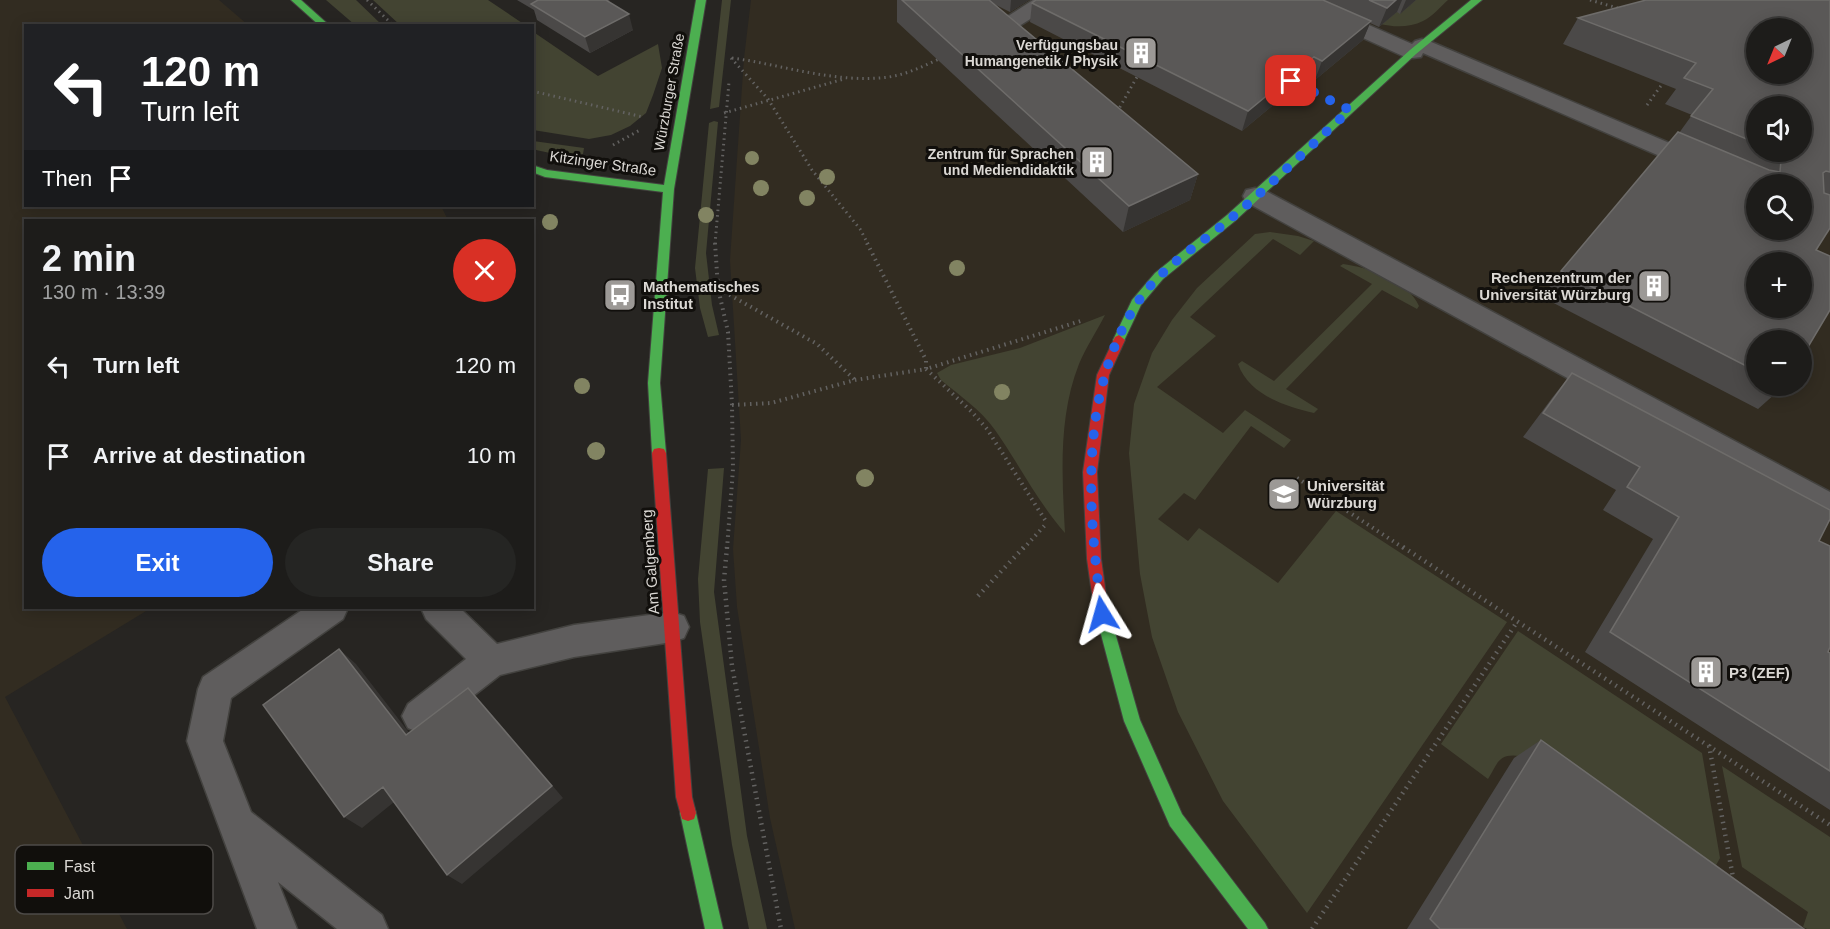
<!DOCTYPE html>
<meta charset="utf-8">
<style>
:root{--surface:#1d1c1a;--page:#252523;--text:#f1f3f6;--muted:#a0a1a2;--line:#3b3a39;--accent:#2563eb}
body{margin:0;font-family:Arial,sans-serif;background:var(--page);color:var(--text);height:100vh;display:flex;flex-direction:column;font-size:22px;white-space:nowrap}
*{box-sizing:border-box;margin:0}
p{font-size:20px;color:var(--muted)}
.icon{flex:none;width:33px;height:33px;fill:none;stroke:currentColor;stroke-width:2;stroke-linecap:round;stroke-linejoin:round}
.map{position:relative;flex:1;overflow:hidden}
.side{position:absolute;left:24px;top:219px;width:510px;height:390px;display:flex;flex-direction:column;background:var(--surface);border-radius:0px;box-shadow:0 3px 15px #0003,0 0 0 2px var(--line)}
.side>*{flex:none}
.hud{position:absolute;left:24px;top:24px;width:510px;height:183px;border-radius:0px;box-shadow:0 3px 15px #0003,0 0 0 2px var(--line);background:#202124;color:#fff;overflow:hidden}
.needle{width:39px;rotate:223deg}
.buttons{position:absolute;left:1746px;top:18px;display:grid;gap:12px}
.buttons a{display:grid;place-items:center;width:66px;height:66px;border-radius:50%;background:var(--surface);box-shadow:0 3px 15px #0003,0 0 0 2px var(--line);font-size:30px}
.pin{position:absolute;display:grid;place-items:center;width:51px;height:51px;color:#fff;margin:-26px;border-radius:12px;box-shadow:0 3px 9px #0006}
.me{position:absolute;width:66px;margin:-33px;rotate:352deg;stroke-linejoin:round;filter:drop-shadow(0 0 4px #0008)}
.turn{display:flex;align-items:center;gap:21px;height:126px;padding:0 18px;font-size:27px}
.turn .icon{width:78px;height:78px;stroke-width:2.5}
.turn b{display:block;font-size:42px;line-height:51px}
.then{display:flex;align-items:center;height:57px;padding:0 18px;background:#0003;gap:12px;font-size:22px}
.round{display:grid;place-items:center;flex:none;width:63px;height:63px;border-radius:32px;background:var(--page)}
.overview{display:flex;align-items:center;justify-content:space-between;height:102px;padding:0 18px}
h1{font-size:36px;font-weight:800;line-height:45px}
.primary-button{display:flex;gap:12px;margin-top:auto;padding:12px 18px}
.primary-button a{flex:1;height:69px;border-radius:36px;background:var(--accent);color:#fff;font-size:24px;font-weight:800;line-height:69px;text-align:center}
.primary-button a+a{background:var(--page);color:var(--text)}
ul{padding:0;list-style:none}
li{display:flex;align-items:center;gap:18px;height:90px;padding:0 18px}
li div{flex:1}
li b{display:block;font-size:22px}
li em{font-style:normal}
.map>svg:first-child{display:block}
.built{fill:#322c21;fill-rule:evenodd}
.green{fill:#434432}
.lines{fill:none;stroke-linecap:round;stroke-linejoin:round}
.lane-casing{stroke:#43423f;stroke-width:3}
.fast-casing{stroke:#43423f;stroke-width:2}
.jam-casing{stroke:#43423f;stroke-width:2}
.path-far2{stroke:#636261;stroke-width:3;stroke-dasharray:1.5 4;stroke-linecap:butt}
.path-far1{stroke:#636261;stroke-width:4;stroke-dasharray:1.5 4.5;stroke-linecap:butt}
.path{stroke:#636261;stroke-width:4.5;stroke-dasharray:1.5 5;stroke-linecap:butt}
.lane{fill:#5f5d5d;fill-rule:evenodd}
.fast{fill:#4caf50;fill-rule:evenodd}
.jam{fill:#c62828;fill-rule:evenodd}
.tree{fill:#828462}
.wall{fill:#4b4948;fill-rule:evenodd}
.shaded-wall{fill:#363432}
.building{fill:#5a5857;stroke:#6e6c6a;stroke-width:1.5;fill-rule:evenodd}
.route{stroke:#2563eb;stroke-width:10;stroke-dasharray:0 18}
.labels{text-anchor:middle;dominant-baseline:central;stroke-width:6;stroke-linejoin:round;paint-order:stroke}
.far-poi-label{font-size:14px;font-weight:bold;fill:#dbd8d4;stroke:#110f0c;text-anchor:end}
.far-street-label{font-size:14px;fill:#dbd8d4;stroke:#110f0c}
.street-label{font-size:15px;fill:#dbd8d4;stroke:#110f0c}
.poi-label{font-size:15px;font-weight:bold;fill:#dbd8d4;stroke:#110f0c;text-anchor:start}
.key{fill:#110f0c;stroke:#4e4b48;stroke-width:1.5}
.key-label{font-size:16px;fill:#dbd8d4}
</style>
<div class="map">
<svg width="1830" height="929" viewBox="0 0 1830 929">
<rect width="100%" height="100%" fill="#272522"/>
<path class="built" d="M0,0H219L248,25L26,26V206H441L448,220H26V608H151L5,697L127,929H0Z
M751,0H1830V929H795L770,818L737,607L733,549L741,440L730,260L744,58ZM1756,28H1802V74H1756ZM1756,106H1802V152H1756ZM1756,184H1802V230H1756ZM1756,262H1802V308H1756ZM1756,340H1802V386H1756Z"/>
<path class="green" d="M326,0H356L382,25H355Z
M373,0H488L525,25H400Z
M722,0H731L719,107L710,109Z
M1321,0H1448C1440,7 1432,17 1423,21C1391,37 1350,13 1321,0Z
M532,31L598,76L658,44L662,68L653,95L646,113L630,126L611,135L589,139L533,130Z
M714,121L718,122L706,253L712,305L719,335L708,337L700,308L695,268L709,123Z
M533,141L584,148L583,154C567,157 548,153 533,149Z
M1270,232L1298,236L1314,241L1300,255L1273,239L1190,317L1216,336L1157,387L1223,433L1245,410L1291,440L1284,448L1251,426L1195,500L1184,493L1158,519L1188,541L1199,528L1278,583L1336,511L1507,622L1307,913L1223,801L1178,712L1152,637L1140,574L1129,453L1134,404L1152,353L1172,320L1197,288L1255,234Z
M1343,264C1367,267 1409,281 1419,306L1417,309L1382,290L1286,389L1318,409L1314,413C1285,406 1249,395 1238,364L1242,361L1274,381L1372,284L1340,266Z
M1105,315C1097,331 1086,347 1079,364C1058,417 1062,477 1065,533C1037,501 1019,464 995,430C981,410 959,395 941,380L937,373L951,365L1020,348Z
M724,468L714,592L747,836L767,929H749L732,845L700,622L698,579L708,469Z
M1518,631L1702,753L1720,858L1704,887L1520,756C1498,753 1498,763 1488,779L1441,744Z
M1722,766L1830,837V929H1807L1803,927L1808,912L1742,867Z"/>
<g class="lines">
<defs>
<path id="lane" d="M1033,0H1057L1054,4L1013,30L1006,32L999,30L996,26L999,22Z
M1285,0H1312L1412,44L1415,41L1422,39L1429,41L1766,184H1756V196L1747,194L1423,53L1421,57L1413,58L1405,57L1288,4Z
M1255,188L1264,190L1830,492V520L1819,516L1246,202L1243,196L1246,190Z
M305,608H348L343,619L231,698L223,741L251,812L382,915L388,929H337L278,882L297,929H257L187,741L198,689L203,677Z
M421,608H460L497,644L574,625L672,612L684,616L689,627L684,638L672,642L574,657L500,675L432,728L420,733L408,728L402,716L408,704L466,659L426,619Z"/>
<path id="fast" d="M291,0H301L330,26H320Z
M696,0H706L674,189L660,383L666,453L664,457H654L652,453L648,383L663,192L545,177L532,172V165L547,170L664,185Z
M1471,0H1482L1416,54L1235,221L1163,279L1141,305L1123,343H1115L1113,340L1132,300L1155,273L1227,215L1410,50Z
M1101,601L1106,603L1108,608L1140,720L1182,814L1265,923L1268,929H1248L1170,826L1124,721L1094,608L1096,603Z
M688,805L694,807L696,813L723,929H705L680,813L682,807Z"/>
<path id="jam" d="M1119,335L1125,340L1109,375L1097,472L1101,559L1108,608L1106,613L1101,615L1096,613L1094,608L1087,559L1083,472L1097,375L1115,337Z
M659,448L664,449L666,453L692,797L696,813L694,819L688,821L682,819L676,797L652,453L654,449Z"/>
</defs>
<use href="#lane" class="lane-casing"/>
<use href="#fast" class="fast-casing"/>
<use href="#jam" class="jam-casing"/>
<path class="path-far2" d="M367,0L394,26
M1590,0L1621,9
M731,58L768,99L812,170L860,229L868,244
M732,58C783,65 837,84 889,77C908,74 924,66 941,58
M1294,83L1315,92
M532,91L643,117
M1647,105L1663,83
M1117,112L1137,77
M724,113L844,79
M613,145L640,130
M715,244L729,82"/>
<path class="path-far1" d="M715,243L718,288L728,332L732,405L733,469L727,549
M867,243L926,360V369L1084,320
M719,289L817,344L855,380
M732,405L771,403L855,380L926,369L971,411L987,429L1047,523
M1297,478L1405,549
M1023,549L1047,523"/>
<path class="path" d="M727,547L724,580L732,666L781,929
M1403,547L1830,825
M978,596L1024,547
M1709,745L1734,883
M1312,929L1517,622"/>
<use href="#lane" class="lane"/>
<use href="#fast" class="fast"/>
<use href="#jam" class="jam"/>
</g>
<g class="tree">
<circle cx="752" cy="158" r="7"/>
<circle cx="827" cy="177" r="8"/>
<circle cx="761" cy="188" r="8"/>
<circle cx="807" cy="198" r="8"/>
<circle cx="706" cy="215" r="8"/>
<circle cx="550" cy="222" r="8"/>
<circle cx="957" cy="268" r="8"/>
<circle cx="582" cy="386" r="8"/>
<circle cx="1002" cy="392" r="8"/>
<circle cx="596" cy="451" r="9"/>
<circle cx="865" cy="478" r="9"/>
</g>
<path class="wall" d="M517,0H610L608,1L633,30L590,53L537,20L534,10Z
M897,0H1029L1010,12L994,4L1198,174L1190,200L1123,232L897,22Z
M1036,0H1416L1400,14L1397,12L1379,27L1370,23L1363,40L1315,80L1307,77L1242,131L1030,22L1032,3Z
M1830,0V228L1756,340V386H1784L1758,409L1542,297L1561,271L1679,133L1692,115L1665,104L1676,89L1563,44L1578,18ZM1756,106L1802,152H1756Z
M1572,373L1819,541L1828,652L1830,653V810L1585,652L1653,539L1603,510L1616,490L1523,437L1552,398Z
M1541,740L1804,929H1407L1514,758Z"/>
<path class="shaded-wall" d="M1011,0H1029L1010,12Z
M1396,0H1402L1397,12L1379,27L1387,8Z
M1406,0H1416L1400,14Z
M629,14L633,30L590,53L585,37Z
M1371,21L1363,40L1315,80L1322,61Z
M1314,57L1307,77L1242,131L1248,111Z
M1198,174L1190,200L1123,232L1129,206Z
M339,649L356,664L421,748L406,735Z
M468,688L481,702L563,798L462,884L447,875Z
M383,787L399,798L362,828L344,817Z"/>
<path class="building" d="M538,0H606L629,14L585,37L531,4Z
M902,0H989L1198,174L1129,206Z
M1036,0H1323L1371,21L1322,61L1314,57L1248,111L1032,3Z
M1369,0H1396L1387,8Z
M1646,0H1830V172L1826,171L1823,173L1824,193L1830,195V228L1816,250L1830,256V310L1802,357V340H1756V371L1561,271L1678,132L1769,170L1780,172L1781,160H1790L1789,156L1778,152H1802V106H1756V143L1691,116L1713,89L1684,78L1696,63L1578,18ZM1756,28H1802V74H1756ZM1756,184H1802V230H1756ZM1756,262H1802V308H1756Z
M1572,373L1830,510V519L1819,541L1830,546V647L1828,652L1830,653V771L1610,632L1679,517L1627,487L1640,467L1543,413Z
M339,649L406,735L468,688L552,786L447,875L383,787L344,817L263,705Z
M1541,740L1804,929H1440L1430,919Z"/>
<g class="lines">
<path class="route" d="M1102,614C1088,512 1078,396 1136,305C1158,269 1198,246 1229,220C1271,185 1310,146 1350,110L1291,81"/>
</g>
<defs>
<symbol id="building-square" viewBox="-11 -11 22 22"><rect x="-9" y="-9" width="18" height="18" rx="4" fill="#9c9996" stroke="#110f0c"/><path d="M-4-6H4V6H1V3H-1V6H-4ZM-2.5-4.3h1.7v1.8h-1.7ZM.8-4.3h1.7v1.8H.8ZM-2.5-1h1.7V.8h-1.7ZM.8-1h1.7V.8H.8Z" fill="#fff"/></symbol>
<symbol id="bus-square" viewBox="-11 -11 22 22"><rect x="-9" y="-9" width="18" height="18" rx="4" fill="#9c9996" stroke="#110f0c"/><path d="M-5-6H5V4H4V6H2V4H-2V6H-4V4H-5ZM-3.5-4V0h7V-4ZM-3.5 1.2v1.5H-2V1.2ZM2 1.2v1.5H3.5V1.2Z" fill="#fff"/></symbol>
<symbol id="university-square" viewBox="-11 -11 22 22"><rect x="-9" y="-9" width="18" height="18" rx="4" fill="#9c9996" stroke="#110f0c"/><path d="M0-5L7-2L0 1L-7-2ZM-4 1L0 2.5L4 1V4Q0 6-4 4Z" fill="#fff"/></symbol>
</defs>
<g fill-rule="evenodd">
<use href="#building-square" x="1122" y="34" width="38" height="38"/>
<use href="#building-square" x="1078" y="143" width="38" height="38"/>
<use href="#building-square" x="1635" y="267" width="38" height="38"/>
<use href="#bus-square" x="601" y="276" width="38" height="38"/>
<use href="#university-square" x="1265" y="475" width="38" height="38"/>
<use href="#building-square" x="1687" y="653" width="38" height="38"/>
</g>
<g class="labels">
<g class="far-poi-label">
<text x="1118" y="45">Verfügungsbau<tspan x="1118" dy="16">Humangenetik / Physik</tspan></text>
<text x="1074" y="154">Zentrum für Sprachen<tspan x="1074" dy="16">und Mediendidaktik</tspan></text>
</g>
<g class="far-street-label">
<text transform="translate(669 92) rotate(-80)">Würzburger Straße</text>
</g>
<g class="street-label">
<text transform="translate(603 163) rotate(8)">Kitzinger Straße</text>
<text transform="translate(650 562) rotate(-94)">Am Galgenberg</text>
</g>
<g class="poi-label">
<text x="1631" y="277" text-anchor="end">Rechenzentrum der<tspan x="1631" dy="17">Universität Würzburg</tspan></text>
<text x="643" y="286">Mathematisches<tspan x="643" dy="17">Institut</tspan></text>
<text x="1307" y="485">Universität<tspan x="1307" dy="17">Würzburg</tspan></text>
<text x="1729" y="672">P3 (ZEF)</text>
</g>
</g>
<rect x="15" y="845" width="198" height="69" rx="9" class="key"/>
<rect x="27" y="862" width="27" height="8" fill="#4caf50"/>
<rect x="27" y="889" width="27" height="8" fill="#c62828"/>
<g class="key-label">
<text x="64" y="872">Fast</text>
<text x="64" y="899">Jam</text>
</g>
</svg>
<div class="buttons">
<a><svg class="needle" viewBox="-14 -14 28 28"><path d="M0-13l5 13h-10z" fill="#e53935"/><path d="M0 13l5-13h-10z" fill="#a0a1a2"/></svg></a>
<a><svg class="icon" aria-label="sound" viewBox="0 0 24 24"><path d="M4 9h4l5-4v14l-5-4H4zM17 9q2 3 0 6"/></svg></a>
<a><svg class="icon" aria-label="search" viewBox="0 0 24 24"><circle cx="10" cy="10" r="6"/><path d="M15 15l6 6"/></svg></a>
<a>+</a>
<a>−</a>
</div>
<div class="pin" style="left:1291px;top:81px;background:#d93025"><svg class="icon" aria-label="arrive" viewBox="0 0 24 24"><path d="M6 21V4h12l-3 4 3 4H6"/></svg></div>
<svg class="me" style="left:1102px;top:614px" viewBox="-20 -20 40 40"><path d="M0-17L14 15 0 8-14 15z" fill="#2563eb" stroke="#fff" stroke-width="4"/></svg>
<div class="hud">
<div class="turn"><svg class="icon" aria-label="left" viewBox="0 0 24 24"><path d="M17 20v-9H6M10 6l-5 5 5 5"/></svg><div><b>120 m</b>Turn left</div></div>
<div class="then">Then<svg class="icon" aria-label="arrive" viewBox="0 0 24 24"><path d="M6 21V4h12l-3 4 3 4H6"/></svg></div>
</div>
<section class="side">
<div class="overview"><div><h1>2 min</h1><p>130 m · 13:39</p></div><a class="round" style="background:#d93025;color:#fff"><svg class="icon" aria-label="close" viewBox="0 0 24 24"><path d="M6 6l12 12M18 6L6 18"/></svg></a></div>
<ul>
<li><svg class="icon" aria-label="left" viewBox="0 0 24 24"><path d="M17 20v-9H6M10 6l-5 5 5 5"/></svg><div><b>Turn left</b></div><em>120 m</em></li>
<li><svg class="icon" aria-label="arrive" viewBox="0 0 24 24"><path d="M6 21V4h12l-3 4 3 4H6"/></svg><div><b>Arrive at destination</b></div><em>10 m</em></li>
</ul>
<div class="primary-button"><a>Exit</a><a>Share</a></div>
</section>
</div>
